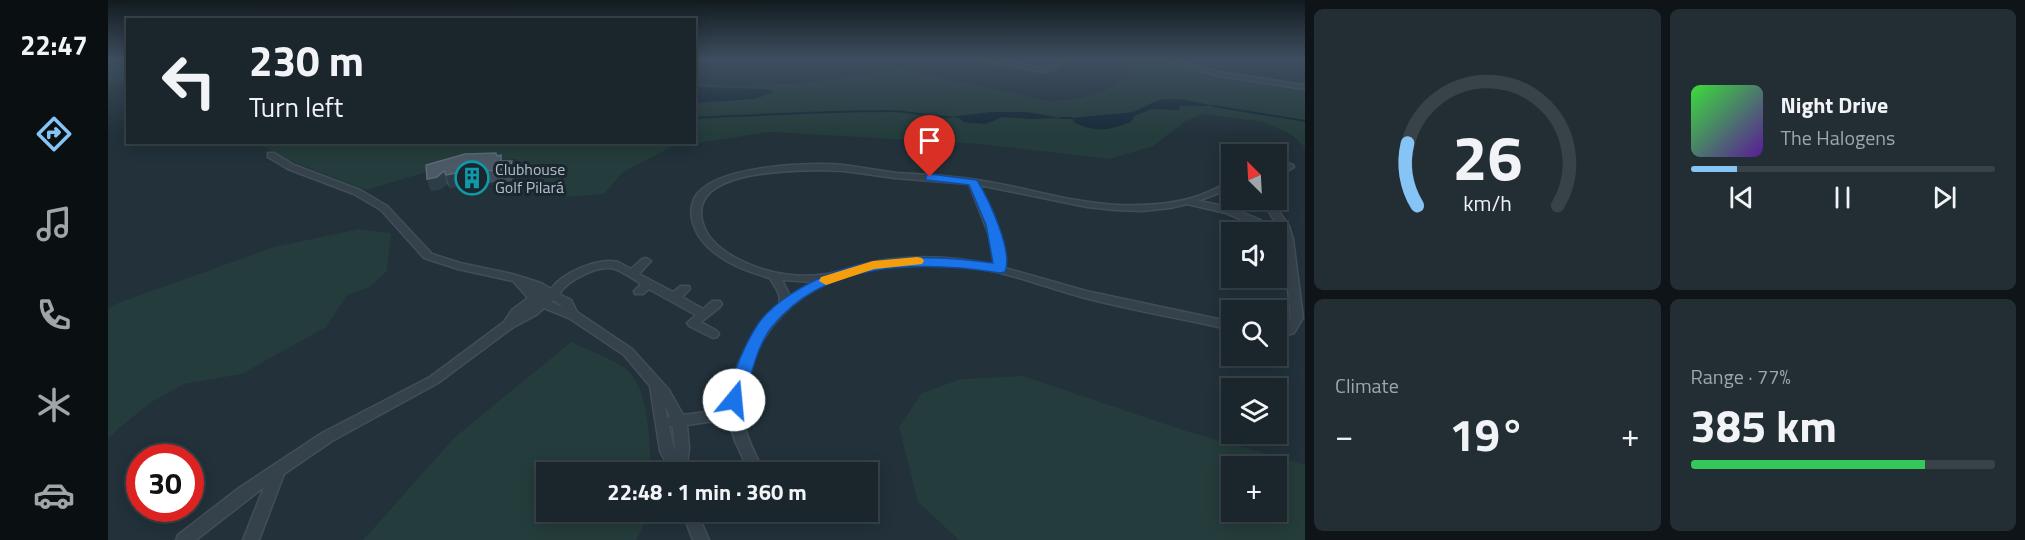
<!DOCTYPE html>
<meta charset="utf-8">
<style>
body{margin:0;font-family:"Titillium Web",sans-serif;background:#232d34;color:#f1f3f6;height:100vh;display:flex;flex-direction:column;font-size:22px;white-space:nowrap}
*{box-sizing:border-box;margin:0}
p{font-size:20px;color:#9fa5a9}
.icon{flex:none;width:33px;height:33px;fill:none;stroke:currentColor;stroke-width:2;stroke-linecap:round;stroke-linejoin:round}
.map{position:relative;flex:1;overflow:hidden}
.details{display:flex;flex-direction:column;gap:9px;padding:9px;background:#0e1418;width:720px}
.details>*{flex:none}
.guide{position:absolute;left:18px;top:18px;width:570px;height:126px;border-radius:0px;box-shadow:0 3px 15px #0003,0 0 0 2px #384248;background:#1a252c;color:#f1f3f6;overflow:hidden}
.needle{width:39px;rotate:336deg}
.tools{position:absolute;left:1113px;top:144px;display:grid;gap:12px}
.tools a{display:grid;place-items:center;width:66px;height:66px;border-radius:0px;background:#1a252c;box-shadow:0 3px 15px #0003,0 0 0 2px #384248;font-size:30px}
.speed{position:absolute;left:18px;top:444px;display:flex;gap:12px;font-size:30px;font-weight:700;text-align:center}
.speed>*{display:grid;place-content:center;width:78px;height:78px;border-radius:50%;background:#1a252c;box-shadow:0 3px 15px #0003,0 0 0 2px #384248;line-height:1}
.speed .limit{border:9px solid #d22;background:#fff;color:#111}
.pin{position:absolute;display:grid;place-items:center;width:51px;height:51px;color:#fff;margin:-62px -26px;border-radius:50% 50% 50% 0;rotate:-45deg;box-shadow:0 0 6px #0007}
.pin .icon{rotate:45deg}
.me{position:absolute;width:66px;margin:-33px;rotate:17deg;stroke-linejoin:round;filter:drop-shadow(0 0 4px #0008)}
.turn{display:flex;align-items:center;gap:21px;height:126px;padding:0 24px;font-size:27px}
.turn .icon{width:78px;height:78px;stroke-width:2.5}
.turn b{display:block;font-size:42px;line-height:51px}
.big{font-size:45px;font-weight:700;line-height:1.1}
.details .widget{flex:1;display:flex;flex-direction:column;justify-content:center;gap:9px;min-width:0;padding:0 21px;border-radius:9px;background:#232d34}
.details .dial{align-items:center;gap:0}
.dial svg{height:156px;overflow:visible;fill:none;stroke:#384248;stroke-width:7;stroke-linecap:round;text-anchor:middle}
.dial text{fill:#f1f3f6;stroke:none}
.song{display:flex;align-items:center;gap:18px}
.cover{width:72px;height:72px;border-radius:9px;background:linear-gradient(135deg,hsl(120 70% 55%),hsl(270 70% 35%))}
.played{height:6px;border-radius:3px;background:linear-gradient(90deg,#87c4f6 15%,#384248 15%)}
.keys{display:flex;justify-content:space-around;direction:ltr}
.heat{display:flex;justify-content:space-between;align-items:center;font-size:33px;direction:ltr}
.charge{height:9px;border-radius:4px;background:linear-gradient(90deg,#34c759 77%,#384248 0)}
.details .tiles{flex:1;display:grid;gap:9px;grid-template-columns:repeat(2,1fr)}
.trip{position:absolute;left:428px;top:462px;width:342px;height:60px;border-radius:0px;background:#1a252c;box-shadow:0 3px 15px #0003,0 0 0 2px #384248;font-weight:700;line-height:60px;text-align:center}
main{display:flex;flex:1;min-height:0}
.tab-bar{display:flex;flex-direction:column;width:108px;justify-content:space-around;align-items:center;background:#0a0f12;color:#9fa5a9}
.tab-bar .icon{width:42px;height:42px}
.tab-bar .selected{color:#87c4f6}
.tab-bar b{font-size:27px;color:#f1f3f6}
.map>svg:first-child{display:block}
</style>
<main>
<nav class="tab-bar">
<b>22:47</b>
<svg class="icon selected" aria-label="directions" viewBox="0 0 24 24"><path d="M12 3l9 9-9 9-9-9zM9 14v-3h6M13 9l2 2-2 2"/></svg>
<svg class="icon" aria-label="music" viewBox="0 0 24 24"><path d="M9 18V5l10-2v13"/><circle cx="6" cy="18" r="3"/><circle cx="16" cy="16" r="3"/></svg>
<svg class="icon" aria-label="phone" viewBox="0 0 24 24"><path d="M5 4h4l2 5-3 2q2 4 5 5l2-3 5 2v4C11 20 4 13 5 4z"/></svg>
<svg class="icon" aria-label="climate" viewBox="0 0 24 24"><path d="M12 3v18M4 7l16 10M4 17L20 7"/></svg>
<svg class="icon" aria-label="car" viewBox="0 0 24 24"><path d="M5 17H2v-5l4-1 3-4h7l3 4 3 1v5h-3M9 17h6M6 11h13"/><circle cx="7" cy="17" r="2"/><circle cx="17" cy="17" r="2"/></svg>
</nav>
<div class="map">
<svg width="1197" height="540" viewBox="0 0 1197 540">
<rect width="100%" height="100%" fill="#22313a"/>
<!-- green -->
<g fill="#243c3b" fill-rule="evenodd">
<path d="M0,59H19V80L0,87Z"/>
<path d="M1042,60L1158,85L1197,89V147L1184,135L1156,122L1095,114L1078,121L1045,146L1002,159L872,144L663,132L563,147L514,173L496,194L458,197L407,159L343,165L258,190L175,158L150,143L586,142L587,83L623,86L697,83L793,69L941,101L974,98L1009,85L1022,75L1020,62Z"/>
<path d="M251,229L283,233L279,271L262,287L239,295L218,327L134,374L76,384L42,403L10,429L0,440V309L10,303L166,247Z"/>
<path d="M463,342C479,350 504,358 518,369C541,387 543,446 542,472H438V512H541L540,516L528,540H255L347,437Z"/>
<path d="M915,376L1078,431L1197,465V540H851L810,502L791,427L814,393L853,379ZM1124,466H1168V512H1124Z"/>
</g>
<!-- water -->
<g fill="#162938">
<path d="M587,87L658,89L666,92L647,99L587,103Z"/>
<path d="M1056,99H1074L1105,106H1072L1071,110L1044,109L1026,116L1023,122C1000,130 990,133 967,123L964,118L1025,112L1048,101Z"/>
<path d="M883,112H919L952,118L921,119L895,117L877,124L855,122L851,118L842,117Z"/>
</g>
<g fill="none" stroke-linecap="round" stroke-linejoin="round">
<!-- stream -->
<g stroke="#162938" stroke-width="2">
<path d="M1105,106L1197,121"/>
<path d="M586,118C652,115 717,111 783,111C803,111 822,118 842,117"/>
<path d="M952,118H964"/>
</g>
<!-- minor casing -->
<g stroke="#424e57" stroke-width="3">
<g id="minor">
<path d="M867,59H884L935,68C945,67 947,59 958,59L945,70L935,72Z"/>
<path d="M1052,59H1064L1111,72L1197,85V89L1111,76Z"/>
<path d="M160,153H166L186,165L252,190L279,206L324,254L352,263L404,274L433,283L443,289C454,273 490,257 510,262C514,264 519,267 523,269L534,259L538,258L543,261L531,274L565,292L573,286H581L582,289L574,297L595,309L604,301H612L614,304L612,307L593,322L609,331L611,334L609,337L605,338L581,326L579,323L588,315L541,289L535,294H527L526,291L533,284C525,279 516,272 507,269C491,264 460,280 451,294L463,300L469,312L524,349L561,390L575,415L619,409C620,380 636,348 652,325C657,319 668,311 671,304C674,294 666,286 662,278C638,271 615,263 598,245C587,234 579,215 586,199C602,165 702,162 735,165C753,167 771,171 789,173C818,175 847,176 875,181C920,188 964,203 1009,205C1036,206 1064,205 1090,196C1101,192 1112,186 1124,182V188L1090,201C1120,205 1146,216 1172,230L1154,200H1163L1181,226L1185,239L1195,318L1186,333L1168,338V330L1178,327L1183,318L1175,240L1168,236V232H1162L1118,213L1079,204L1062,208L1034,211L1007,210L979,207L871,185L891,235L897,268L978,291L1124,322V330C1076,319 1028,311 981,299C948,291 917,278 884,271C804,254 701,264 655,340C625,389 627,414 652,464L663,468L665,472H627L629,468L638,465L627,441L620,419L579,425L581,448L578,472H563L552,451L542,386L516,355L461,318L436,308L428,315L404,328L330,383L224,441L176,474L151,540H135L156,487L88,540H68L70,535L131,488L214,433L322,377L396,322L404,310L420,298L405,281L350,269L316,258L273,210L246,194L180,169L160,157ZM709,170L736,171L787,178L861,184L881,235L886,265C851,257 813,255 777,260C760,262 745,268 728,272C698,280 662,275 634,261C617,253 598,240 594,220C583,171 678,171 709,170ZM674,280L705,282L682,296ZM446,300L456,308L443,302ZM557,405L562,417L559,418ZM561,426L565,427L567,453Z"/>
<path d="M1168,157L1185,165L1186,167L1178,172L1168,171V165L1174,166L1168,163Z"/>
<path d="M574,512H589L601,540H585Z"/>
</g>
</g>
<!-- minor -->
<use href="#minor" fill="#36424b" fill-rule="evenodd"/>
</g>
<!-- wall -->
<path fill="#3e4d59" d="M393,155L394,161L407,173L405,181L368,184L367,182L342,188L339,184L333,189L323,191L319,179L389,156Z"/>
<!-- shaded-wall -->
<g fill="#2d3d48">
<path d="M404,161L407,173L405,181L402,169Z"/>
<path d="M365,170L367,182L342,188L338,175Z"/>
<path d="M336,171L339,184L333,189L323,191L319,179Z"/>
</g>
<!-- building -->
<path fill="#4a5965" stroke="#5a6974" stroke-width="1.5" d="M388,153L389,156L393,155V161H404L402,169L365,172V170L338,175L336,171L329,177L319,179L318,165L357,154Z"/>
<!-- sky -->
<linearGradient id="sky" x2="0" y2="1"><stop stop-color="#131b20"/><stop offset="0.44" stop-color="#3e4e60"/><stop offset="1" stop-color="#3e4e60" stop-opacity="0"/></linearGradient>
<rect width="1197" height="135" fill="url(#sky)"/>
<!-- route -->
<path fill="#1a73e8" stroke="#114b97" stroke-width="1.5" d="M822,174L869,180C880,198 906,252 897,272L892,273C815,261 717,259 663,328C646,351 644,380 632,404L626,406L620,404L617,400C626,374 634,348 650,324C658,312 671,302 683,294C743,254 816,253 885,263L878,225L861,185L818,180V175Z"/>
<!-- slow -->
<path fill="#f59e0b" d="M809,257L814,258L816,261L814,264L766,269L718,285L711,281L713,277L765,261Z"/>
<!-- icons -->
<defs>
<g id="building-ring" transform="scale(1.725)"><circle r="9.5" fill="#1b2730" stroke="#0f9aa8" stroke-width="1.5"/><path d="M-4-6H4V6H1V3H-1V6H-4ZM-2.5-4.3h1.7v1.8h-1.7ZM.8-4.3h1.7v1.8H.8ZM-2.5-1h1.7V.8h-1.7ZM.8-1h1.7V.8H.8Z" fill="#0f9aa8"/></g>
</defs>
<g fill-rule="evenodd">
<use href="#building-ring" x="364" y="178"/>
</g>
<g text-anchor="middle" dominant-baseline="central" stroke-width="6" stroke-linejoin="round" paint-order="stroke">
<!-- poi labels -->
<g font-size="16" fill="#b1bdc7" stroke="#1b2730" text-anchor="start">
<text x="387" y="169">Clubhouse<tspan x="387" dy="18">Golf Pilará</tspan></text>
</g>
</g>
</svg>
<div class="tools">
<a><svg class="needle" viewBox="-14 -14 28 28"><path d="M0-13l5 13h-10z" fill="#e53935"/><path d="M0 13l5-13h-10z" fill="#9fa5a9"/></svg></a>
<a><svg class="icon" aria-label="sound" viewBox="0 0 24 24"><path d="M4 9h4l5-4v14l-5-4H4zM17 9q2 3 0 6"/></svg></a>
<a><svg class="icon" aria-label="search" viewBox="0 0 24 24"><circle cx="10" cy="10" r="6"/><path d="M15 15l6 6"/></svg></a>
<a><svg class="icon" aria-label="layers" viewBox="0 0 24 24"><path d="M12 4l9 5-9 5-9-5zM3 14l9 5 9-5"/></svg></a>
<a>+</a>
</div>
<div class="speed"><div class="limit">30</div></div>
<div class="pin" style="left:822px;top:177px;background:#d93025"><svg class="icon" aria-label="arrive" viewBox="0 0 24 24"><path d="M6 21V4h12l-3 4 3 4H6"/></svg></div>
<svg class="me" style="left:626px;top:400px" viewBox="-20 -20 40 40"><circle r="19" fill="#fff"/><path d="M0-13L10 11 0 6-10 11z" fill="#1a73e8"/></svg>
<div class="trip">22:48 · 1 min · 360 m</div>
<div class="guide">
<div class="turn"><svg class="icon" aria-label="left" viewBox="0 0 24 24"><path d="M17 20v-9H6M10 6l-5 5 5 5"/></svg><div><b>230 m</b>Turn left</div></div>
</div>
</div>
<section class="details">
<div class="tiles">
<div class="widget dial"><svg viewBox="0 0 100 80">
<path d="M14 69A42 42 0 1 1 86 69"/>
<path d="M14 69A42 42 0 0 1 9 37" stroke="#87c4f6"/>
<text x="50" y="56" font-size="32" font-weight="700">26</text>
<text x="50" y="72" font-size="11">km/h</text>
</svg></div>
<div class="widget">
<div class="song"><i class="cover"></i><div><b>Night Drive</b><p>The Halogens</p></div></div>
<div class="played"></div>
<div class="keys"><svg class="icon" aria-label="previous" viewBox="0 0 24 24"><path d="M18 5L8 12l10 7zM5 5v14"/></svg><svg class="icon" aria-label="pause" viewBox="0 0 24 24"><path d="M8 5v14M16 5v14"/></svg><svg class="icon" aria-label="next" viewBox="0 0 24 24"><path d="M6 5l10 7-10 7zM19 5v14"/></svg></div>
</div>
<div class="widget"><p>Climate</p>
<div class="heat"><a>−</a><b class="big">19°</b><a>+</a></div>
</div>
<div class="widget"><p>Range · 77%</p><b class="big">385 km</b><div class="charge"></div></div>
</div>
</section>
</main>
